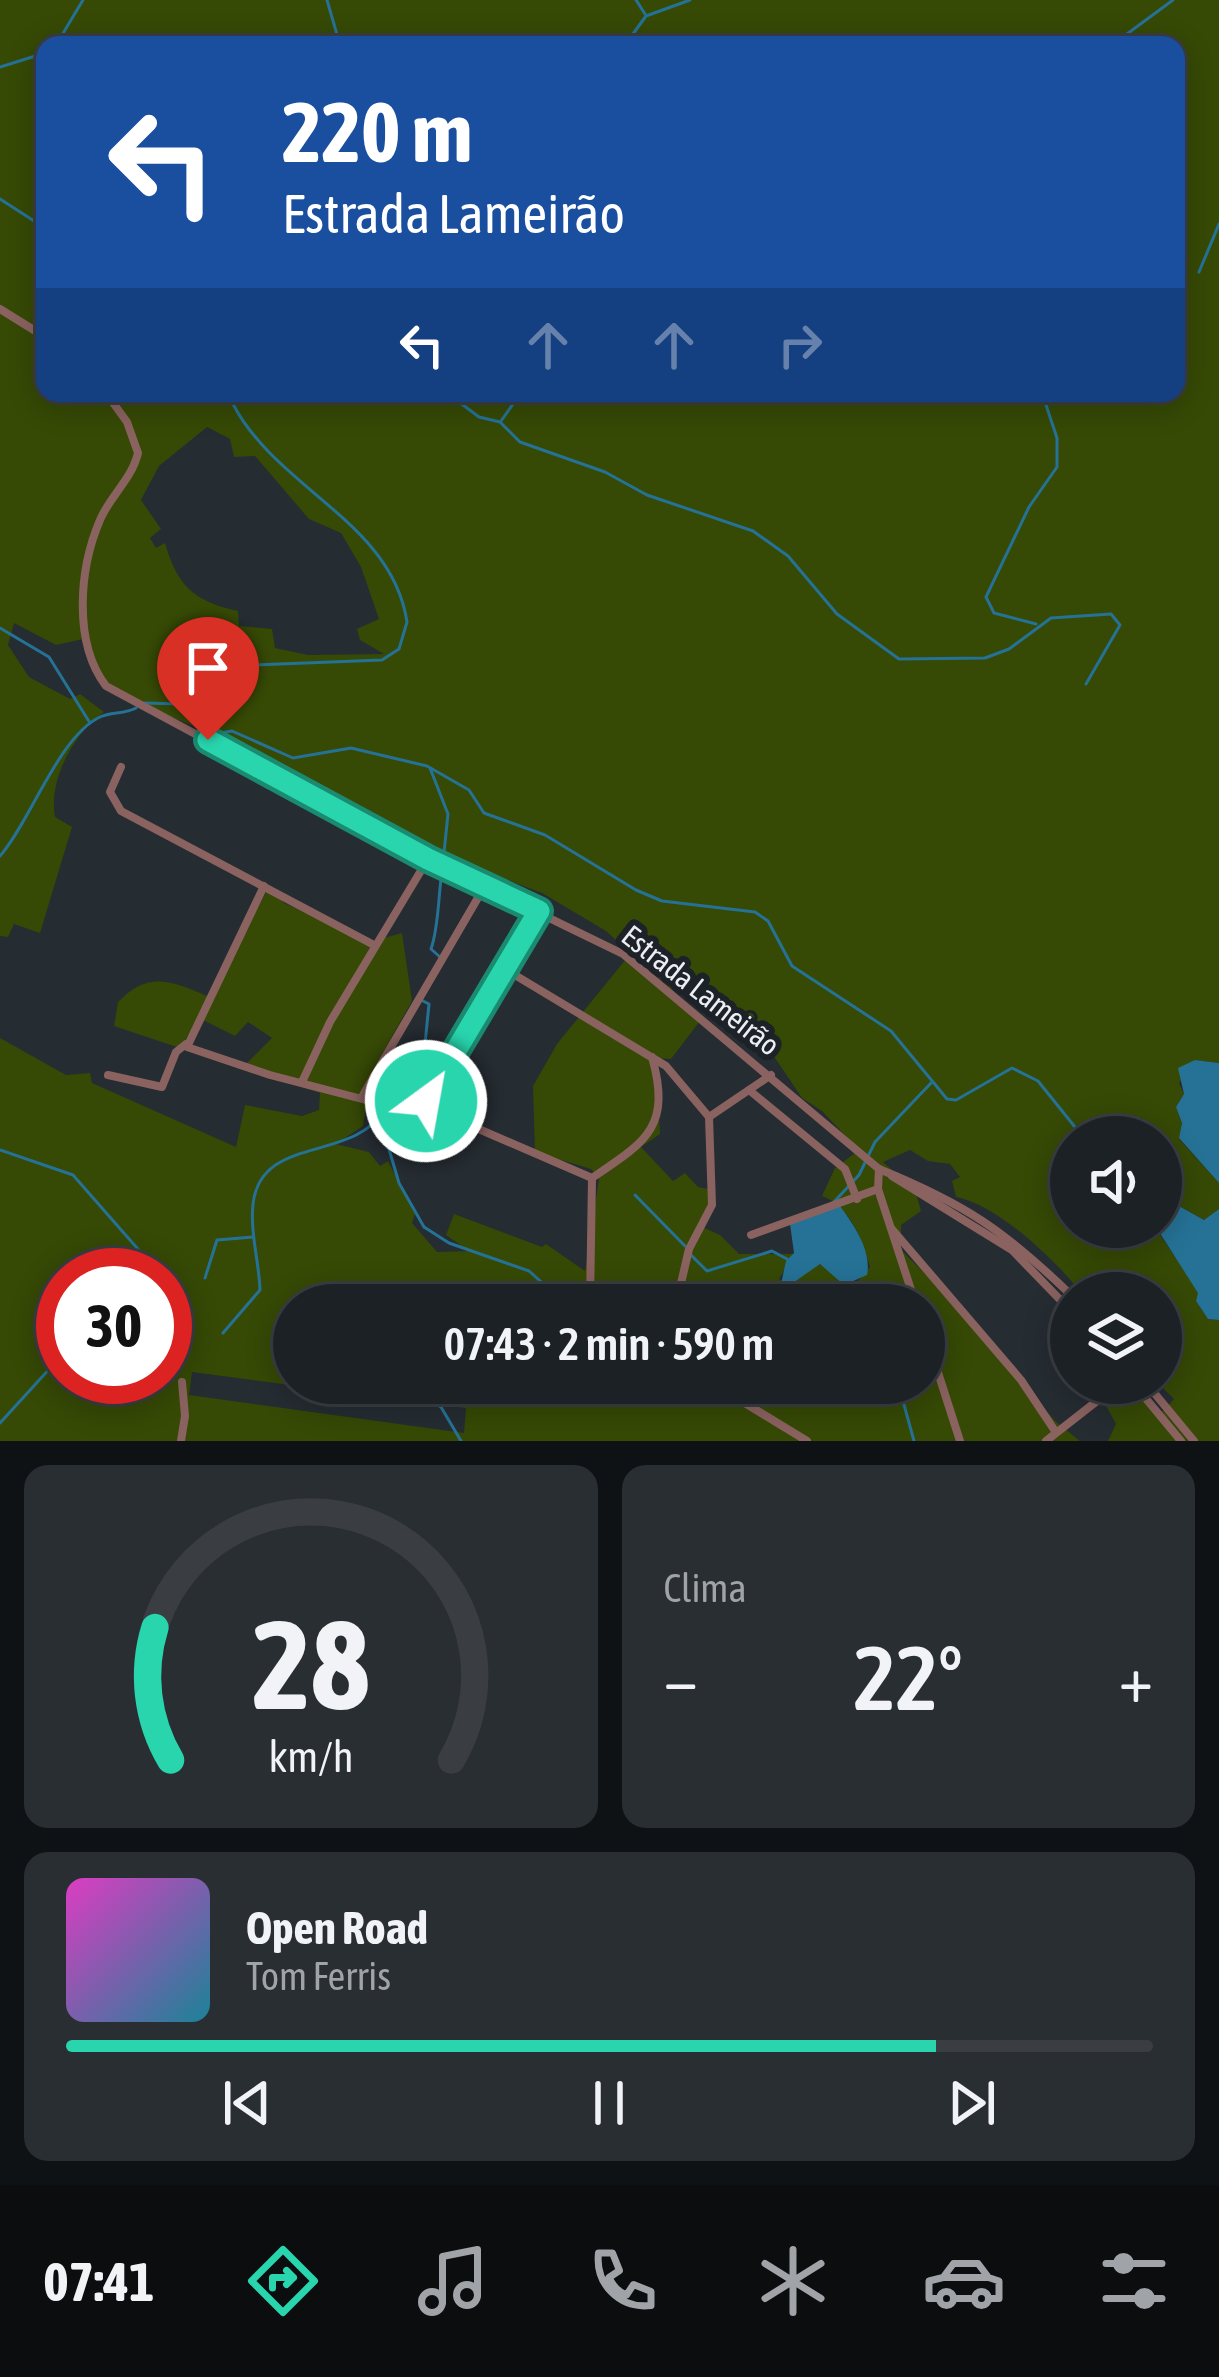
<!DOCTYPE html>
<html lang="pt">
<meta charset="utf-8">
<style>
body{margin:0;font-family:"Asap Condensed",sans-serif;background:#292e32;color:#f1f3f6;height:100vh;display:flex;flex-direction:column;font-size:45px;white-space:nowrap}
*{box-sizing:border-box;margin:0}
p{font-size:39px;color:#a0a3a7}
.icon{flex:none;width:66px;height:66px;fill:none;stroke:currentColor;stroke-width:2;stroke-linecap:round;stroke-linejoin:round}
.map{position:relative;height:1441px;overflow:hidden}
.sheet{display:flex;flex-direction:column;gap:24px;padding:24px;background:#0f1215;flex:1}
.sheet>*{flex:none}
.hud{position:absolute;left:36px;top:36px;width:1149px;height:366px;border-radius:24px;box-shadow:0 6px 30px #0003,0 0 0 3px #3a3e43;background:#1a4fa0;color:#fff;overflow:hidden}
.tools{position:absolute;left:1050px;top:1116px;display:grid;gap:24px}
.tools a{display:grid;place-items:center;width:132px;height:132px;border-radius:50%;background:#1c2126;box-shadow:0 6px 30px #0003,0 0 0 3px #3a3e43;font-size:60px}
.speed{position:absolute;left:36px;top:1248px;display:flex;gap:24px;font-size:60px;font-weight:700;text-align:center}
.speed>*{display:grid;place-content:center;width:156px;height:156px;border-radius:50%;background:#1c2126;box-shadow:0 6px 30px #0003,0 0 0 3px #3a3e43;line-height:1}
.speed .limit{border:18px solid #d22;background:#fff;color:#111}
.pin{position:absolute;display:grid;place-items:center;width:102px;height:102px;color:#fff;margin:-123px -51px;border-radius:50% 50% 50% 0;rotate:-45deg;box-shadow:0 0 12px #0007}
.pin .icon{rotate:45deg}
.me{position:absolute;width:132px;margin:-66px;rotate:32deg;stroke-linejoin:round;filter:drop-shadow(0 0 9px #0008)}
.turn{display:flex;align-items:center;gap:42px;height:252px;padding:0 48px;font-size:54px}
.turn .icon{width:156px;height:156px;stroke-width:2.5}
.turn b{display:block;font-size:84px;line-height:102px}
.lanes{display:flex;align-items:center;height:114px;padding:0 48px;background:#0003;justify-content:center;gap:60px;direction:ltr}
.lanes .off{opacity:.35}
.big{font-size:90px;font-weight:600;line-height:1.1}
.sheet .card{flex:1;display:flex;flex-direction:column;justify-content:center;gap:18px;min-width:0;padding:0 42px;border-radius:24px;background:#292e32}
.sheet .dial{align-items:center;gap:0}
.dial svg{height:312px;overflow:visible;fill:none;stroke:#3a3e43;stroke-width:7;stroke-linecap:round;text-anchor:middle}
.dial text{fill:#f1f3f6;stroke:none}
.song{display:flex;align-items:center;gap:36px}
.cover{width:144px;height:144px;border-radius:18px;background:linear-gradient(135deg,hsl(310 70% 55%),hsl(190 70% 35%))}
.played{height:12px;border-radius:6px;background:linear-gradient(90deg,#28d5ad 80%,#3a3e43 80%)}
.keys{display:flex;justify-content:space-around;direction:ltr}
.heat{display:flex;justify-content:space-between;align-items:center;font-size:66px;direction:ltr}
.sheet .tiles{flex:1;display:grid;gap:24px;grid-template-columns:1fr 1fr}
.card:last-child{grid-column:span 2}
.trip{position:absolute;left:273px;top:1284px;width:672px;height:120px;border-radius:60px;background:#1c2126;box-shadow:0 6px 30px #0003,0 0 0 3px #3a3e43;font-weight:600;line-height:120px;text-align:center}
.tab-bar{display:flex;height:192px;justify-content:space-around;align-items:center;background:#0b0d0f;color:#a0a3a7}
.tab-bar .icon{width:84px;height:84px}
.tab-bar .current{color:#28d5ad}
.tab-bar b{font-size:54px;color:#f1f3f6}
.map>svg:first-child{display:block}
</style>
<div class="map">
<svg width="1219" height="1441" viewBox="0 0 1219 1441">
<rect width="100%" height="100%" fill="#252c32"/>
<!-- green -->
<path fill="#364905" fill-rule="evenodd" d="M0,0H1219V1063L1195,1060L1179,1083L1184,1094L1176,1107L1182,1123L1179,1139L1219,1183V1209L1204,1220L1161,1196V1137H1071V1227H1155L1199,1293L1196,1301L1208,1319L1219,1320V1441H1108L1116,1424L1102,1398L1121,1384L1136,1383L1161,1413L1174,1399L1158,1383L1161,1293H1081C1056,1260 996,1204 956,1197L952,1181L960,1177L950,1164L928,1161L910,1150L883,1162L915,1190L921,1211L901,1225V1250L973,1321L1055,1421L1080,1441H0V1038L66,1075L90,1073L92,1083L236,1147L245,1105L302,1116L319,1110L320,1093L242,1068L272,1038L248,1022L235,1036L199,1018L180,1048L114,1026L118,1002C149,969 174,982 210,997L270,885L284,903L370,942L402,933L412,1001L359,1095L367,1100L363,1126L336,1144L369,1152L380,1166L388,1161L415,1214L412,1223L437,1252L469,1251L446,1235L454,1214L542,1247L546,1244L585,1271L599,1179L591,1169L535,1152L533,1086L557,1044L626,959L700,1021L671,1059L656,1058L660,1134L641,1147L673,1181L685,1173L698,1187L714,1190L712,1207L698,1225L720,1235L739,1254H794L779,1279L790,1285L816,1264L828,1266L841,1283H856L870,1267C862,1240 851,1207 822,1196L835,1168L859,1150L822,1111L802,1098L773,1055L760,1056C731,1036 707,1000 672,990L606,931L542,893L394,838L381,822L206,731L127,699L104,679L83,639L56,645L14,623L8,645L29,677L70,699L80,694L104,712C74,733 48,780 55,817L72,827L40,933L14,924L8,937L0,936ZM45,45H1176V393H45ZM207,427L230,439L234,457L255,456L309,519L341,533L361,567L379,619L357,629L360,640L384,654L308,655L275,648L272,629L239,626L238,611C192,601 177,584 165,543L156,548L150,538L161,529L141,500L159,466ZM63,1275H165V1377H63ZM294,1305H924V1383H294ZM192,1372L466,1408L464,1433L189,1395Z"/>
<!-- water -->
<g fill="#257296">
<path d="M1195,1060L1219,1063V1183L1179,1138L1182,1123L1176,1107L1184,1094L1178,1068Z"/>
<path d="M1161,1196L1204,1220L1219,1209V1320L1208,1319L1196,1301L1198,1293L1156,1227H1161Z"/>
<path d="M840,1206C854,1225 872,1251 867,1275L844,1285L820,1264L790,1285L781,1284L786,1261L794,1253L790,1224Z"/>
</g>
<g fill="none" stroke-linecap="round" stroke-linejoin="round">
<!-- stream -->
<g stroke="#257296" stroke-width="3">
<path d="M327,0L340,45"/>
<path d="M636,0L645,14"/>
<path d="M56,45L83,0"/>
<path d="M625,45L646,16L690,0"/>
<path d="M1112,45L1173,0"/>
<path d="M0,67L45,53"/>
<path d="M0,199L45,228"/>
<path d="M1199,272L1219,224"/>
<path d="M241,393L233,404C277,489 392,522 407,622L399,649L382,660L254,665L215,705L214,734L232,731L293,758L351,748L427,766L469,790L484,813L545,835L636,890L662,901L755,912L768,921L792,966L891,1031L947,1099L956,1100L1012,1068L1038,1081L1083,1137"/>
<path d="M447,393L479,417L500,422L520,442L605,472L647,495L753,531L788,556L837,614L899,659L985,658L1009,649L1051,618L1111,614L1120,625L1086,684"/>
<path d="M501,421L521,393"/>
<path d="M1036,624L994,613L986,597L1029,507L1057,467V438L1042,393"/>
<path d="M0,628L49,657L90,723"/>
<path d="M145,703L213,705"/>
<path d="M430,768L448,814L443,862"/>
<path d="M0,856C30,822 59,736 100,717C111,712 125,714 136,708"/>
<path d="M440,957L431,949C439,926 438,896 442,872"/>
<path d="M387,1101L400,1068L425,1044L429,1004L423,1001"/>
<path d="M380,1119L399,1183L424,1227L449,1243L529,1271L567,1305"/>
<path d="M0,1150L73,1175L144,1256"/>
<path d="M635,1195L685,1246"/>
<path d="M833,1203L859,1175L875,1142L931,1083"/>
<path d="M690,1254L707,1271L772,1251L787,1259"/>
<path d="M205,1278L217,1240L253,1237"/>
<path d="M854,1285L859,1305"/>
<path d="M223,1333L260,1290C259,1261 250,1233 253,1204C261,1134 353,1163 384,1110"/>
<path d="M396,1383L441,1407L461,1441"/>
<path d="M898,1383L914,1441"/>
<path d="M0,1423L63,1354"/>
</g>
<!-- minor -->
<g stroke="#8a6260" stroke-width="8">
<path d="M0,309L45,337"/>
<path d="M106,393L127,422L138,453C132,479 110,496 100,520C79,569 73,643 106,686L428,859L623,954L879,1169C965,1204 1005,1231 1071,1295"/>
<path d="M121,767L110,792L121,811L374,945"/>
<path d="M264,886L187,1047L270,1075L481,1130L592,1178L590,1305"/>
<path d="M505,969L666,1066L709,1117L771,1075"/>
<path d="M108,1075L162,1087L176,1052L186,1044"/>
<path d="M302,1082L330,1022L428,859"/>
<path d="M749,1090L845,1169L857,1199"/>
<path d="M363,1095L486,884"/>
<path d="M419,1114L539,911"/>
<path d="M879,1169L878,1189L916,1305"/>
<path d="M892,1176L1012,1250L1071,1311"/>
<path d="M592,1178C645,1142 672,1128 652,1057"/>
<path d="M891,1228L1021,1380L1055,1431"/>
<path d="M751,1235L878,1189"/>
<path d="M676,1305L689,1249L712,1205L709,1117"/>
<path d="M924,1329L960,1441"/>
<path d="M712,1383L807,1441"/>
<path d="M1133,1383L1181,1441"/>
<path d="M1146,1383L1194,1441"/>
<path d="M181,1441L185,1416L182,1382"/>
<path d="M1046,1441L1120,1383"/>
</g>
</g>
<g fill="none" stroke-linecap="round" stroke-linejoin="round">
<!-- route casing -->
<g stroke="#1a8a70" stroke-width="30">
<path id="route" d="M208,740L428,859L539,911L426,1101"/>
</g>
<!-- route -->
<use href="#route" stroke="#28d5ad" stroke-width="21"/>
</g>
<g text-anchor="middle" dominant-baseline="central" stroke-width="12" stroke-linejoin="round" paint-order="stroke">
<!-- street labels -->
<g font-size="30" fill="#ebeff4" stroke="#1c2228">
<text transform="translate(701 990) rotate(38)">Estrada Lameirão</text>
</g>
</g>
</svg>
<div class="tools">
<a><svg class="icon" aria-label="sound" viewBox="0 0 24 24"><path d="M4 9h4l5-4v14l-5-4H4zM17 9q2 3 0 6"/></svg></a>
<a><svg class="icon" aria-label="layers" viewBox="0 0 24 24"><path d="M12 4l9 5-9 5-9-5zM3 14l9 5 9-5"/></svg></a>
</div>
<div class="speed"><div class="limit">30</div></div>
<div class="pin" style="left:208px;top:740px;background:#d93025"><svg class="icon" aria-label="arrive" viewBox="0 0 24 24"><path d="M6 21V4h12l-3 4 3 4H6"/></svg></div>
<svg class="me" style="left:426px;top:1101px" viewBox="-20 -20 40 40"><circle r="17" fill="#28d5ad" stroke="#fff" stroke-width="3"/><path d="M0-11L8 9 0 5-8 9z" fill="#fff"/></svg>
<div class="trip">07:43 · 2 min · 590 m</div>
<div class="hud">
<div class="turn"><svg class="icon" aria-label="left" viewBox="0 0 24 24"><path d="M17 20v-9H6M10 6l-5 5 5 5"/></svg><div><b>220 m</b>Estrada Lameirão</div></div>
<div class="lanes"><svg class="icon" aria-label="left" viewBox="0 0 24 24"><path d="M17 20v-9H6M10 6l-5 5 5 5"/></svg><svg class="icon off" aria-label="ahead" viewBox="0 0 24 24"><path d="M12 20V5M6 11l6-6 6 6"/></svg><svg class="icon off" aria-label="ahead" viewBox="0 0 24 24"><path d="M12 20V5M6 11l6-6 6 6"/></svg><svg class="icon off" aria-label="right" viewBox="0 0 24 24"><path d="M7 20v-9h11M14 6l5 5-5 5"/></svg></div>
</div>
</div>
<section class="sheet">
<div class="tiles">
<div class="card dial"><svg viewBox="0 0 100 80">
<path d="M14 69A42 42 0 1 1 86 69"/>
<path d="M14 69A42 42 0 0 1 10 35" stroke="#28d5ad"/>
<text x="50" y="56" font-size="32" font-weight="700">28</text>
<text x="50" y="72" font-size="11">km/h</text>
</svg></div>
<div class="card"><p>Clima</p>
<div class="heat"><a>−</a><b class="big">22°</b><a>+</a></div>
</div>
<div class="card">
<div class="song"><i class="cover"></i><div><b>Open Road</b><p>Tom Ferris</p></div></div>
<div class="played"></div>
<div class="keys"><svg class="icon" aria-label="previous" viewBox="0 0 24 24"><path d="M18 5L8 12l10 7zM5 5v14"/></svg><svg class="icon" aria-label="pause" viewBox="0 0 24 24"><path d="M8 5v14M16 5v14"/></svg><svg class="icon" aria-label="next" viewBox="0 0 24 24"><path d="M6 5l10 7-10 7zM19 5v14"/></svg></div>
</div>
</div>
</section>
<nav class="tab-bar">
<b>07:41</b>
<svg class="icon current" aria-label="directions" viewBox="0 0 24 24"><path d="M12 3l9 9-9 9-9-9zM9 14v-3h6M13 9l2 2-2 2"/></svg>
<svg class="icon" aria-label="music" viewBox="0 0 24 24"><path d="M9 18V5l10-2v13"/><circle cx="6" cy="18" r="3"/><circle cx="16" cy="16" r="3"/></svg>
<svg class="icon" aria-label="phone" viewBox="0 0 24 24"><path d="M5 4h4l2 5-3 2q2 4 5 5l2-3 5 2v4C11 20 4 13 5 4z"/></svg>
<svg class="icon" aria-label="climate" viewBox="0 0 24 24"><path d="M12 3v18M4 7l16 10M4 17L20 7"/></svg>
<svg class="icon" aria-label="car" viewBox="0 0 24 24"><path d="M5 17H2v-5l4-1 3-4h7l3 4 3 1v5h-3M9 17h6M6 11h13"/><circle cx="7" cy="17" r="2"/><circle cx="17" cy="17" r="2"/></svg>
<svg class="icon" aria-label="filters" viewBox="0 0 24 24"><path d="M4 7h16M4 17h16"/><circle cx="9" cy="7" r="2"/><circle cx="15" cy="17" r="2"/></svg>
</nav>
